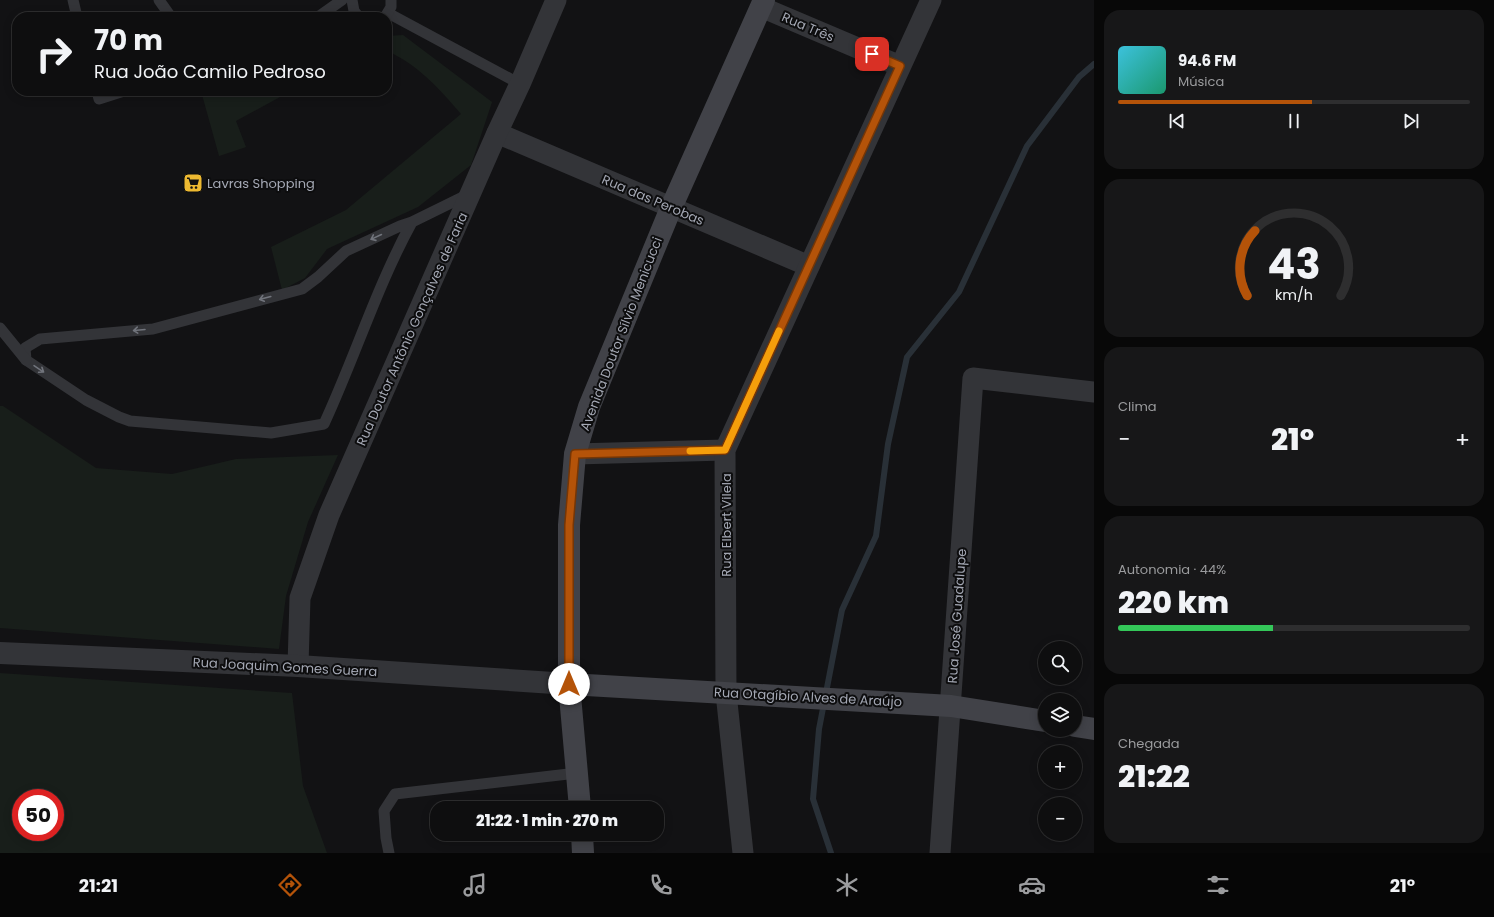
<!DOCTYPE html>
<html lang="pt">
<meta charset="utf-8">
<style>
body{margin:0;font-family:Poppins,sans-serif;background:#171718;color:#f1f3f6;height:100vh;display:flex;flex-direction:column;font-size:15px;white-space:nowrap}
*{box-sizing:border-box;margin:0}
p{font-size:13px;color:#9b9c9e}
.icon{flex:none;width:22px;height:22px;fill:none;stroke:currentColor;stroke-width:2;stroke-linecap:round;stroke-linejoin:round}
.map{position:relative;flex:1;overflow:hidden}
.drawer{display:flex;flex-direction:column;gap:10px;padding:10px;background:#080808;width:400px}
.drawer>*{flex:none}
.banner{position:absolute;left:12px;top:12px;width:380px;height:84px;border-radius:16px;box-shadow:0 2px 10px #0003,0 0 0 1px #2e2e2f;background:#0e0e0f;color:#f1f3f6;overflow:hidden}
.tools{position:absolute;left:1038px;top:641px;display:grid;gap:8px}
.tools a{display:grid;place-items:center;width:44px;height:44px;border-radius:50%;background:#0e0e0f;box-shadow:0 2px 10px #0003,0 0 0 1px #2e2e2f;font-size:20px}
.speed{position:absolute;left:12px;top:789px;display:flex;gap:8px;font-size:20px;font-weight:700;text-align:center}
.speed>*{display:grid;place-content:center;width:52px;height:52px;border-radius:50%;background:#0e0e0f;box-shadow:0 2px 10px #0003,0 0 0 1px #2e2e2f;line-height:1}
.speed .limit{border:6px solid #d22;background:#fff;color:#111}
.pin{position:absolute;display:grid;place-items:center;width:34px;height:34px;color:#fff;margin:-17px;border-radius:8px;box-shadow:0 2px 6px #0006}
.me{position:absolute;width:44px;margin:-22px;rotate:0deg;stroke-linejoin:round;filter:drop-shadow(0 0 3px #0008)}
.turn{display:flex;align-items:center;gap:14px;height:84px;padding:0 16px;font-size:18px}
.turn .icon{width:52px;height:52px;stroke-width:2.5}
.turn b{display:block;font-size:28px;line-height:34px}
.big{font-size:30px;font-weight:800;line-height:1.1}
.drawer .tile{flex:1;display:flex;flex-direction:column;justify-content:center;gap:6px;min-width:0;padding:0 14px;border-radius:16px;background:#171718}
.drawer .dial{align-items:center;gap:0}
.dial svg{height:104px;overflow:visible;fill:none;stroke:#2e2e2f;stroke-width:7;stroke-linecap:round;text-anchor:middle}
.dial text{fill:#f1f3f6;stroke:none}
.song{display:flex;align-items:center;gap:12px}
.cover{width:48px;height:48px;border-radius:6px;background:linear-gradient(135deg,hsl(190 70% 55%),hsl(160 70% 35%))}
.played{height:4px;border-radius:2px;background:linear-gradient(90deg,#b45309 55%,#2e2e2f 55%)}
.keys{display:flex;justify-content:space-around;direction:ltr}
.heat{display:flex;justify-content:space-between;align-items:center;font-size:22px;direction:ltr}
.charge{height:6px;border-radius:3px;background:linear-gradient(90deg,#34c759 44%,#2e2e2f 0)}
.trip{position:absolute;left:430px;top:801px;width:234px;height:40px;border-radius:16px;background:#0e0e0f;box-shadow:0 2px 10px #0003,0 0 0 1px #2e2e2f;font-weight:800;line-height:40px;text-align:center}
.dock{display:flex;height:64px;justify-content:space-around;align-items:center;background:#060606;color:#9b9c9e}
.dock .icon{width:28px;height:28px}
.dock .on{color:#b45309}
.dock b{font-size:18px;color:#f1f3f6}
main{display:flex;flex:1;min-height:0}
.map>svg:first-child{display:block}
</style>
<main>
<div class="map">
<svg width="1094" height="853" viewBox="0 0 1094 853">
<rect width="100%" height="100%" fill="#121214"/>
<!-- green -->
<g fill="#181e1a" fill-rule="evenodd">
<path d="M403,35L492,102L471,165L418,207L327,249L305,278L282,290L271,247L346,210L461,114C440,89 417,64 387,51V36Z"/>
<path d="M201,91H291L236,121L246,147L219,156Z"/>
<path d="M0,406H3L96,468L172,474L236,459L338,455L308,522L286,596L279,649L0,628Z"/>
<path d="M0,673L292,693L303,786L327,853H0ZM21,798H55V832H21Z"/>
</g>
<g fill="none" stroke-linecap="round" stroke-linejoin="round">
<!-- stream -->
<path stroke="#293037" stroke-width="6" d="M831,853L813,799L819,729L842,610L876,536L888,444L907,357L959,292L1027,146L1079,77L1094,64"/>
<!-- service -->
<g stroke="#333438" stroke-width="11">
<path d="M73,0L77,17"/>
<path d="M159,0L171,17"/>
<path d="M352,0L354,11L359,17"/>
<path d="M388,13L520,84"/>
<path d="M318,17L342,0"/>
<path d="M385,17L391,7V0"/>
<path d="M97,91L99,99L124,91"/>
<path d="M412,222C377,286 355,357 324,424L271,433L130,421L119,417L86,400L26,360L25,348L40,339L153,329L302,289L318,277L346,251L400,226L412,222L469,194"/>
<path d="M0,328L26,360"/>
<path d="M389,853L386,838L384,811L395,794L577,773"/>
</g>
<!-- minor -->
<g stroke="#333438" stroke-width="21">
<path d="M761,7L900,66"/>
<path d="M497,133L809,266"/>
<path d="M575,454L725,450"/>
<path d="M298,666L300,598L329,515L497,133L520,84L556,0"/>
<path d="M743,853L726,693L725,450L931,0"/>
<path d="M940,853L973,378L1094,392"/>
</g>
<!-- tertiary -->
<path stroke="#333438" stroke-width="22" d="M0,653L298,666L569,684"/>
<!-- secondary -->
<g stroke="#414248" stroke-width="22">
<path d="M569,684L951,706L1045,721"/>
<path d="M1075,726L1094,729"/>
<path d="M580,808L569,684V525L575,454L589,407L671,208L764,0"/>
<path d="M582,834L583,853"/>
</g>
</g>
<!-- one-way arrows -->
<defs><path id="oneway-shaft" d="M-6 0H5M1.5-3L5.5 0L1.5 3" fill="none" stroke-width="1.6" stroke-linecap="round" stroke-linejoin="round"/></defs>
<g stroke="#71747c">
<use href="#oneway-shaft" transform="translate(376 237) rotate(155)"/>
<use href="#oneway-shaft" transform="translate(265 298) rotate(165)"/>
<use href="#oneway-shaft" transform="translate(139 330) rotate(175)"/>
<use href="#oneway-shaft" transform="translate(39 369) rotate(34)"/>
</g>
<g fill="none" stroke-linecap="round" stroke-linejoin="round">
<!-- route casing -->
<g stroke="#753606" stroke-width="10">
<path id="route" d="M569,684V525L575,454L725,450L900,66L872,54"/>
</g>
<!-- route -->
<use href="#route" stroke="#b45309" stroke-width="7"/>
<!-- slow -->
<path stroke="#f59e0b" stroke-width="7" d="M690,451L725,450L779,331"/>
</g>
<!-- icons -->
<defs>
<g id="supermarket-square" transform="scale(1)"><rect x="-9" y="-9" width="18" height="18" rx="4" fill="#edb931" stroke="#0d0d0e"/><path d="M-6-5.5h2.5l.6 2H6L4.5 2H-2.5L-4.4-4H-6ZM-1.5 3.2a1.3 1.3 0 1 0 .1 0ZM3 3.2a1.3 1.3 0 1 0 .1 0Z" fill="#111"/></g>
</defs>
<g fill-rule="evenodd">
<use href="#supermarket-square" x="193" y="183"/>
</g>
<g text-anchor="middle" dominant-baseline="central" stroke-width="4" stroke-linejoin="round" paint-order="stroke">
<!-- street labels -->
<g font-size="13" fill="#a4a8b4" stroke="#0d0d0e">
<text transform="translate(808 27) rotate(23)">Rua Três</text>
<text transform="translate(653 200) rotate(23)">Rua das Perobas</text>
<text transform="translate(412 329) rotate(-66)">Rua Doutor Antônio Gonçalves de Faria</text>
<text transform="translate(621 334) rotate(-69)">Avenida Doutor Sílvio Menicucci</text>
<text transform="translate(726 525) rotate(-90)">Rua Elbert Vilela</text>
<text transform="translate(957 616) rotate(-86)">Rua José Guadalupe</text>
<text transform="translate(285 667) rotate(3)">Rua Joaquim Gomes Guerra</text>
<text transform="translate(808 697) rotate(3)">Rua Otagíbio Alves de Araújo</text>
</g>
<!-- poi labels -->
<g font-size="13" fill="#a4a8b4" stroke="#0d0d0e" text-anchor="start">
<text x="207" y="183">Lavras Shopping</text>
</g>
</g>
</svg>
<div class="tools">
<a><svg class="icon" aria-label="search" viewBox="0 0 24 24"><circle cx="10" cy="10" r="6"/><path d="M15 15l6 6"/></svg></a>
<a><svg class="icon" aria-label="layers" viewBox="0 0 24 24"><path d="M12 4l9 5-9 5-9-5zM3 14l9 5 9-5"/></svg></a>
<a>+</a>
<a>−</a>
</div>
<div class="speed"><div class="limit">50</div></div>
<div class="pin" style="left:872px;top:54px;background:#d93025"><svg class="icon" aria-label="arrive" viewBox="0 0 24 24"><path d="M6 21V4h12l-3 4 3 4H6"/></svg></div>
<svg class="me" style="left:569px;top:684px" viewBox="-20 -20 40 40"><circle r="19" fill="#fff"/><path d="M0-13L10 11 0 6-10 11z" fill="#b45309"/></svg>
<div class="trip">21:22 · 1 min · 270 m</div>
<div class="banner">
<div class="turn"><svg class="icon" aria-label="right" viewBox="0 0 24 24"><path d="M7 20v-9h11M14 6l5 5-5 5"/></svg><div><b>70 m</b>Rua João Camilo Pedroso</div></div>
</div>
</div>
<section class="drawer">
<div class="tile">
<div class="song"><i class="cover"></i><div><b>94.6 FM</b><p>Música</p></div></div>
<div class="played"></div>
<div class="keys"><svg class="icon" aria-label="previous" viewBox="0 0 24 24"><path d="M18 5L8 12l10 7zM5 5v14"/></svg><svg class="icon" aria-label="pause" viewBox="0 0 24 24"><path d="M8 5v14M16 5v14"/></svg><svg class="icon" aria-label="next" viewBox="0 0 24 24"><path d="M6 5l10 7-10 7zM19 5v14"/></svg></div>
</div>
<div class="tile dial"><svg viewBox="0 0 100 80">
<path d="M14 69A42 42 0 1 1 86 69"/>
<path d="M14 69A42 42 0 0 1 20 19" stroke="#b45309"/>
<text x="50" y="56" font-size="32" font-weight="700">43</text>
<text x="50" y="72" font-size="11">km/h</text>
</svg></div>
<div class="tile"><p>Clima</p>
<div class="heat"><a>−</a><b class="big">21°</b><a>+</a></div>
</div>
<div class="tile"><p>Autonomia · 44%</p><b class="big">220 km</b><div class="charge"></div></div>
<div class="tile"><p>Chegada</p><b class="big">21:22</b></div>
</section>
</main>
<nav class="dock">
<b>21:21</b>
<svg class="icon on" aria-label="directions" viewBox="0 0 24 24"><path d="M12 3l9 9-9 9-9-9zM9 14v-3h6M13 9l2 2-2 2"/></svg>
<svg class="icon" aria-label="music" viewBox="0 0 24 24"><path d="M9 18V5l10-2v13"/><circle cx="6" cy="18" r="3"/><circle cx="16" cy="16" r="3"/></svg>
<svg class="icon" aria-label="phone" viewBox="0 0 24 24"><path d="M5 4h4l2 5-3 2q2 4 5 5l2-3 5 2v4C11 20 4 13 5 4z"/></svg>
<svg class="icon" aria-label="climate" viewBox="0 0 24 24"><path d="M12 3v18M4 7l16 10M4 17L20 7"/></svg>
<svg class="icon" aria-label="car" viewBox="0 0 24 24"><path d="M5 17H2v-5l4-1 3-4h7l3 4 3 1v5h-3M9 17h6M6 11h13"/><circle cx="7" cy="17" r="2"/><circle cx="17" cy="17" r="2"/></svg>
<svg class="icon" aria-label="filters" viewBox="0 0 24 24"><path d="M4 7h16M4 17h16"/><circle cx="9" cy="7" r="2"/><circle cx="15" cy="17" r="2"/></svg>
<b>21°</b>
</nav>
